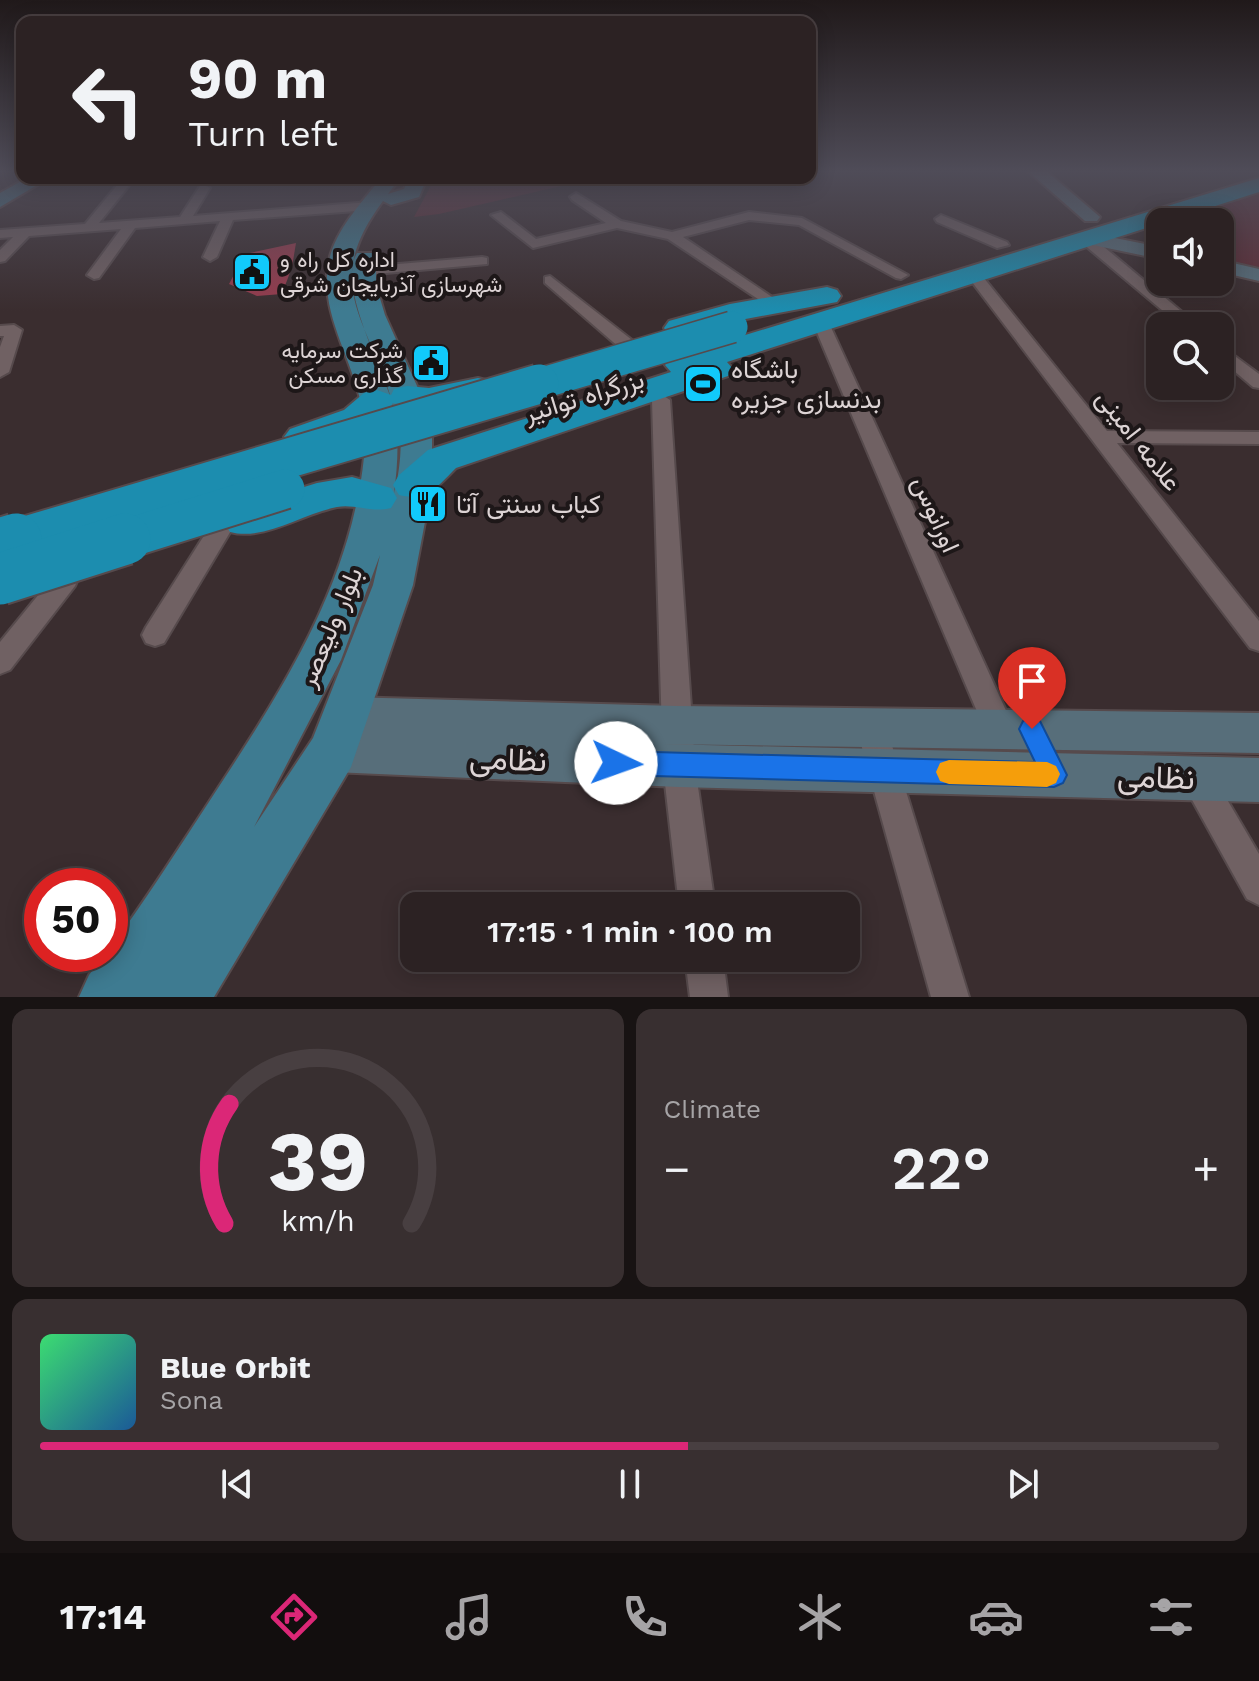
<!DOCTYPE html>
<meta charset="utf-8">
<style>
body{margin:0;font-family:"Work Sans",Vazirmatn,sans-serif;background:#382f30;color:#f1f3f6;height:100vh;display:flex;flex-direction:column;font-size:30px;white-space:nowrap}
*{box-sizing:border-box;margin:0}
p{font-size:26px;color:#a6a4a6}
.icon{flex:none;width:44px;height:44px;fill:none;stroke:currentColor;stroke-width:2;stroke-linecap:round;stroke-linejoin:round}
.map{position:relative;height:997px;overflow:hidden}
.panel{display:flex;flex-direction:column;gap:12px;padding:12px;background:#181313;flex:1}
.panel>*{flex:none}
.hud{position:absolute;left:16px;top:16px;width:800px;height:168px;border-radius:16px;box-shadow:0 4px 20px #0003,0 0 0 2px #483f41;background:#2c2223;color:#f1f3f6;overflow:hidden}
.buttons{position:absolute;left:1146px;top:208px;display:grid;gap:16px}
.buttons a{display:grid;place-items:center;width:88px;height:88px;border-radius:16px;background:#2c2223;box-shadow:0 4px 20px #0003,0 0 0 2px #483f41;font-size:40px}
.speed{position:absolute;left:24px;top:868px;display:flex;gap:16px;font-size:40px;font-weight:700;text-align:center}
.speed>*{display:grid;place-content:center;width:104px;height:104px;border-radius:50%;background:#2c2223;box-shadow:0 4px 20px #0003,0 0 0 2px #483f41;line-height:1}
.speed .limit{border:12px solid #d22;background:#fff;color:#111}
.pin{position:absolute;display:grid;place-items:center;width:68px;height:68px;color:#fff;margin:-82px -34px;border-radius:50% 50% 50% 0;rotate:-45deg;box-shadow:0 0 8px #0007}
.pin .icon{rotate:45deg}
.me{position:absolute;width:88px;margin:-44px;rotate:93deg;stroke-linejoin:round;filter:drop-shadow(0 0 6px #0008)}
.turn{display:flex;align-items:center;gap:28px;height:168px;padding:0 40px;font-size:36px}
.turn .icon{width:104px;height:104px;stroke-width:2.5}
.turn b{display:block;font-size:56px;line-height:68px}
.big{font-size:60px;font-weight:600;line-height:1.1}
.panel .tile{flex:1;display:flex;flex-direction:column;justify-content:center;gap:12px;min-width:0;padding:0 28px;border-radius:16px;background:#382f30}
.panel .dial{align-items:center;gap:0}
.dial svg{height:208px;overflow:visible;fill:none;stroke:#483f41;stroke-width:7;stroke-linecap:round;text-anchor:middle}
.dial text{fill:#f1f3f6;stroke:none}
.song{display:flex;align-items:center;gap:24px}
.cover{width:96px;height:96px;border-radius:12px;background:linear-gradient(135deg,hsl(140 70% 55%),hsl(210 70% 35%))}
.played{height:8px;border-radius:4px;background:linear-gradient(90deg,#db2777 55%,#483f41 55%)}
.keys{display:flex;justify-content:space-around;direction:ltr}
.heat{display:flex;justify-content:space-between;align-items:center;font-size:44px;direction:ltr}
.panel .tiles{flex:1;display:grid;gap:12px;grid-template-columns:1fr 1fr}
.tile:last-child{grid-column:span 2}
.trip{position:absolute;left:400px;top:892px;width:460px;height:80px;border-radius:16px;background:#2c2223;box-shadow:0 4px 20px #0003,0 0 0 2px #483f41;font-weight:600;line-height:80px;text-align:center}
.tab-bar{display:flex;height:128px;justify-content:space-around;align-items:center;background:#120e0e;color:#a6a4a6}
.tab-bar .icon{width:56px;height:56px}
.tab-bar .current{color:#db2777}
.tab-bar b{font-size:36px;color:#f1f3f6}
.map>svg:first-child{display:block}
</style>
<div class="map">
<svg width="1259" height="997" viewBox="0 0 1259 997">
<rect width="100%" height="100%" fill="#3a2d2f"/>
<!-- green -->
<g fill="#5e2b34">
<path d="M435,178H596L439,214L414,217Z"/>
<path d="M1259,191V268L1220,260V222H1167Z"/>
</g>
<!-- building -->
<path fill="#973b4d" d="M296,243L292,267L282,294L257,296L229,284L245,254Z"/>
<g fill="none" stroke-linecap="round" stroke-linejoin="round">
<!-- street casing -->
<g stroke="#564a4c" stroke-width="4">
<g id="street">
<path d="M123,178H135L99,223L180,217L200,186L204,185L210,188L193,216L370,202L376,206L370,210L233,220L217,257L210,261L203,257L220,221L135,228L99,278L94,279L87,275L121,229L29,236L5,261L0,262V250L13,237L0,238V230L85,224Z"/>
<path d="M576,193L621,221L672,232L749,212L802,218L908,275L901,279L896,278L799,225L749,220L683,237L778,301L781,304L773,309L668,239L617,228L533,248L491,215L501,212L536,239L606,223L572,200L570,197Z"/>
<path d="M941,215L1007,242L1009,245L997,248L937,222L935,219Z"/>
<path d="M1082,237H1092L1199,326H1181L1082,243Z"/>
<path d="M482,257L487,258V264L363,275L356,271L363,267Z"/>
<path d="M974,271L979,272L1107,431L1259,432V444L1117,443L1259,621V651L1250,648L969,278L967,275Z"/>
<path d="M550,276L632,340L634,344L632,348H620L545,283V277Z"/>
<path d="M821,318L829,323L1014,728L1010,738L999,741L988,738L984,728L813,323Z"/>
<path d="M14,325L22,330L9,372L0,377V347L4,336H0V326Z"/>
<path d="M1220,345L1259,374V388L1253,387L1220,359Z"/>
<path d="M661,394L670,400L695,766L715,906H679L663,766L652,400Z"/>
<path d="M220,521L228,523L232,529L164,643L155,646L146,643L142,635L146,627L212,523Z"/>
<path d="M66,570L75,572L78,579L75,586L10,670L0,674V642L57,572Z"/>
<path d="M871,713L881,717L886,726L969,997H931L856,726L861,717Z"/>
<path d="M1197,763L1208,767L1259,854V905L1247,899L1186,789L1181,778L1186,767Z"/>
<path d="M685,958H723L728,997H690Z"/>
</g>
</g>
<!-- secondary casing -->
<g stroke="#564a4c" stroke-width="4">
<g id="secondary">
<path d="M1028,171H1046L1100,217L1097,221H1085Z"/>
<path d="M1090,233L1160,247V259L1083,243L1080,239Z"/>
<path d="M1220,260L1259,269V281L1220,272Z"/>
<path d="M347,697L677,706L1259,713V753L662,744L1259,758V802L679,787L333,772L317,766L311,751L317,736L335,730L326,716L332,703Z"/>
</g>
</g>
<!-- primary casing -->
<g stroke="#564a4c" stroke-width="4">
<g id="primary">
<path d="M27,178H49L0,207V193Z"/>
<path d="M381,178H400L388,194L404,189L409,178H427L419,197L391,205L383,201C320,285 368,318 392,401C400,431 398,463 394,493C399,475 402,450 400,431C395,387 334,289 357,253H373L376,258V285L385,315L422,397L432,432V485L413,585L351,767L214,997H79L89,975L105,954H110V948C144,903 174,855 205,808C267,713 334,614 357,501C364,468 369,432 360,399C349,352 315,303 331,253C340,225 363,201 381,178ZM380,555L373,585L313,738L254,827L341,660Z"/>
</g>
</g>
<!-- highway casing -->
<g stroke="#564a4c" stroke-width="4">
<g id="highway">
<path d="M1259,178V192L727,362L733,369L728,376L456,468C438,486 427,502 399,495L393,485L399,475L428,450L671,372L665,365L670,358Z"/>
<path d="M827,287L837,290L841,296L837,302L735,321L680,337L669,335L664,328L669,321L730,304Z"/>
<path d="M478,378L490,381L495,388L490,395L429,410L393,403C376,428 319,452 290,445L284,437L290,429L344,410L364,393L377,390L391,395L394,389L407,386L429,388Z"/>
<path d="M352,477L391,488L397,498L391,508C371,513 356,504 337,507C302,514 264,541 230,532L223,521L230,510L317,483Z"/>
</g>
</g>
<!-- street -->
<use href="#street" fill="#706163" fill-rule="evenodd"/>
<!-- secondary -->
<use href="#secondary" fill="#576e7a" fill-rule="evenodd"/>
<!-- primary -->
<use href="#primary" fill="#3e7b91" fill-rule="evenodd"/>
<!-- highway -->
<use href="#highway" fill="#1c8daf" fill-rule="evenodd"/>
<!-- highway-bridge-far2 casing -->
<g stroke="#564a4c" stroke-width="34" stroke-linecap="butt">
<path id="highway-bridge-far2" d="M532,386L732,327"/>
</g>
<!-- highway-bridge-far1 casing -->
<g stroke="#564a4c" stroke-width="43" stroke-linecap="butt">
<g id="highway-bridge-far1">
<path d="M9,541L539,384"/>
<path d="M119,541L285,489"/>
</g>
</g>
<!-- highway-bridge casing -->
<g stroke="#564a4c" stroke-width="55" stroke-linecap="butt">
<g id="highway-bridge">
<path d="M0,544L16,539"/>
<path d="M0,579L125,539"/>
</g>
</g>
<!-- highway-bridge-far2 -->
<use href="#highway-bridge-far2" stroke="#1c8daf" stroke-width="31"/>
<!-- highway-bridge-far1 -->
<use href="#highway-bridge-far1" stroke="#1c8daf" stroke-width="39"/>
<!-- highway-bridge -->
<use href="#highway-bridge" stroke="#1c8daf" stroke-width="51"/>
</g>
<!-- sky -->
<linearGradient id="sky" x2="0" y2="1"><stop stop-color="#20191a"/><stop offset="0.55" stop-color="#4f4c58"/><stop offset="1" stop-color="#4f4c58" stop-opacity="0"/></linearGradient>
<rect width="1259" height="311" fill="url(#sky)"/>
<!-- route -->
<path fill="#1a73e8" stroke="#114b97" stroke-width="2" d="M1032,717L1040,721L1067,775L1063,783L1054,787L616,775L607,772L603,763L607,755L616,751L1035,762L1019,729L1023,721Z"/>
<!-- slow -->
<path fill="#f59e0b" d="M949,760L1047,762L1056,766L1060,774L1056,783L1047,787L949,784L940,781L936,772L940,763Z"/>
<!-- icons -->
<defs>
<g id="civic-square" transform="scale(2)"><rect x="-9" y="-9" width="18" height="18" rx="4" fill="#11cafb" stroke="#1d1718"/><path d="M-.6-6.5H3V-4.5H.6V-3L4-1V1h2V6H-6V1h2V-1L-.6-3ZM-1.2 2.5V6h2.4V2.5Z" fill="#111"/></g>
<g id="stadium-square" transform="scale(2)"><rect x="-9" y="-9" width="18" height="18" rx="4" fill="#11cafb" stroke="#1d1718"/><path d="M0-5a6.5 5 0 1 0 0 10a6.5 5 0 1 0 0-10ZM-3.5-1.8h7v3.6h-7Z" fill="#111"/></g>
<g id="restaurant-square" transform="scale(2)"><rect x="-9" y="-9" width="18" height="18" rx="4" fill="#11cafb" stroke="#1d1718"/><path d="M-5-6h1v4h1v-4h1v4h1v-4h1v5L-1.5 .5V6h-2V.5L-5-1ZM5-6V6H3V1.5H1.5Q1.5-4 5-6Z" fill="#111"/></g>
</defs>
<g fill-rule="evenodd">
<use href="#civic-square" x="252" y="272"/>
<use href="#civic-square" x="431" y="363"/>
<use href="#stadium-square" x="703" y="384"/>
<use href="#restaurant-square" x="428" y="504"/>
</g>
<g text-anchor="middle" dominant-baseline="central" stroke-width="8" stroke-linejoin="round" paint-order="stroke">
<!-- far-poi labels -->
<g font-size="22" fill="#ddd4d5" stroke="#1d1718" text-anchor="start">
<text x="280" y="259">اداره کل راه و<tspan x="280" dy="25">شهرسازی آذربایجان شرقی</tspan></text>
<text x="403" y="350" text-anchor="end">شرکت سرمایه<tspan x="403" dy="25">گذاری مسکن</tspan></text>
</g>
<!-- poi labels -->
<g font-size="26" fill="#ddd4d5" stroke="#1d1718" text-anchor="start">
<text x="731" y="369">باشگاه<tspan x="731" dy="30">بدنسازی جزیره</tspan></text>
<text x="456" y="504">کباب سنتی آتا</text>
</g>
<!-- street labels -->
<g font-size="26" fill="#ddd4d5" stroke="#1d1718">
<text transform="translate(584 396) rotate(-17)">بزرگراه توانیر</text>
<text transform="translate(1139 440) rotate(52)">علامه امینی</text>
<text transform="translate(936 514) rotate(66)">اورانوس</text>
<text transform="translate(330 627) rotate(-67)">بلوار ولیعصر</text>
</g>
<!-- near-street labels -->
<g font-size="32" fill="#ddd4d5" stroke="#1d1718">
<text transform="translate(508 759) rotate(2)">نظامی</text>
<text transform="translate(1156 777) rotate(2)">نظامی</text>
</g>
</g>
</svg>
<div class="buttons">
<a><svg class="icon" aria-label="sound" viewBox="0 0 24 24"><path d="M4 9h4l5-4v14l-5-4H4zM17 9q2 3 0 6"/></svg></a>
<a><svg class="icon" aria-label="search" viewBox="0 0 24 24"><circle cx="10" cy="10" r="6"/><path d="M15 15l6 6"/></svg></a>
</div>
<div class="speed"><div class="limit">50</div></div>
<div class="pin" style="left:1032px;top:729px;background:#d93025"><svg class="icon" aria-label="arrive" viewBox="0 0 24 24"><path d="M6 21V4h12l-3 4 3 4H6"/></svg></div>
<svg class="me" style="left:616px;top:763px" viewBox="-20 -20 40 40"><circle r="19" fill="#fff"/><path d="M0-13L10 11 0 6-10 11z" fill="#1a73e8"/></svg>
<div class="trip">17:15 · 1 min · 100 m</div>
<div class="hud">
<div class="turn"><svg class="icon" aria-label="left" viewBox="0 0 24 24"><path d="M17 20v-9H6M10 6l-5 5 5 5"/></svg><div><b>90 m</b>Turn left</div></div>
</div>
</div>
<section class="panel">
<div class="tiles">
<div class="tile dial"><svg viewBox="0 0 100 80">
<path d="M14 69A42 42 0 1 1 86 69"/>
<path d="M14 69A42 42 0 0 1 16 23" stroke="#db2777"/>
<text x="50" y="56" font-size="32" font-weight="700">39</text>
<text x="50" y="72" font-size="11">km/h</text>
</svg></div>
<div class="tile"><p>Climate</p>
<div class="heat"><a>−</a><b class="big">22°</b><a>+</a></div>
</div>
<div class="tile">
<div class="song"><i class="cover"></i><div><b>Blue Orbit</b><p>Sona</p></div></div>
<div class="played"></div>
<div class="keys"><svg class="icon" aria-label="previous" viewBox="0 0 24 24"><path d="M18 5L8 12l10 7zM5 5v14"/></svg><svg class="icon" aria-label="pause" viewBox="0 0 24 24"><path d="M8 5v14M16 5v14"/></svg><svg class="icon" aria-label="next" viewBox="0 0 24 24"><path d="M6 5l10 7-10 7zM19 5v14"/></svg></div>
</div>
</div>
</section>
<nav class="tab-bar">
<b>17:14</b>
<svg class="icon current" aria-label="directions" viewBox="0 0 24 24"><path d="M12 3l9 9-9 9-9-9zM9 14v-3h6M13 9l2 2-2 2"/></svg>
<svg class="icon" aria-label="music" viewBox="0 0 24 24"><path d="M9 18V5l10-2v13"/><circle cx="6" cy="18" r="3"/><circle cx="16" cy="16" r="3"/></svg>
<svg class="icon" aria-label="phone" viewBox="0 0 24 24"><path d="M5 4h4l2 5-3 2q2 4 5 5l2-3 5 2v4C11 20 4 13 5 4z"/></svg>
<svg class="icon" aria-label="climate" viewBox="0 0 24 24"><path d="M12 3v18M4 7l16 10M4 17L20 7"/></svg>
<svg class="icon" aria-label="car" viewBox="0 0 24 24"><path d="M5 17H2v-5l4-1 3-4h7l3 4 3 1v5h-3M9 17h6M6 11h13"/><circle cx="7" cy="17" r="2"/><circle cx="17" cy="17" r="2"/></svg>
<svg class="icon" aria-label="filters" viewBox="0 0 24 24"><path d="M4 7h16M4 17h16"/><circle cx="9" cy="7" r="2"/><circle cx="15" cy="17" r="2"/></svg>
</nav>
